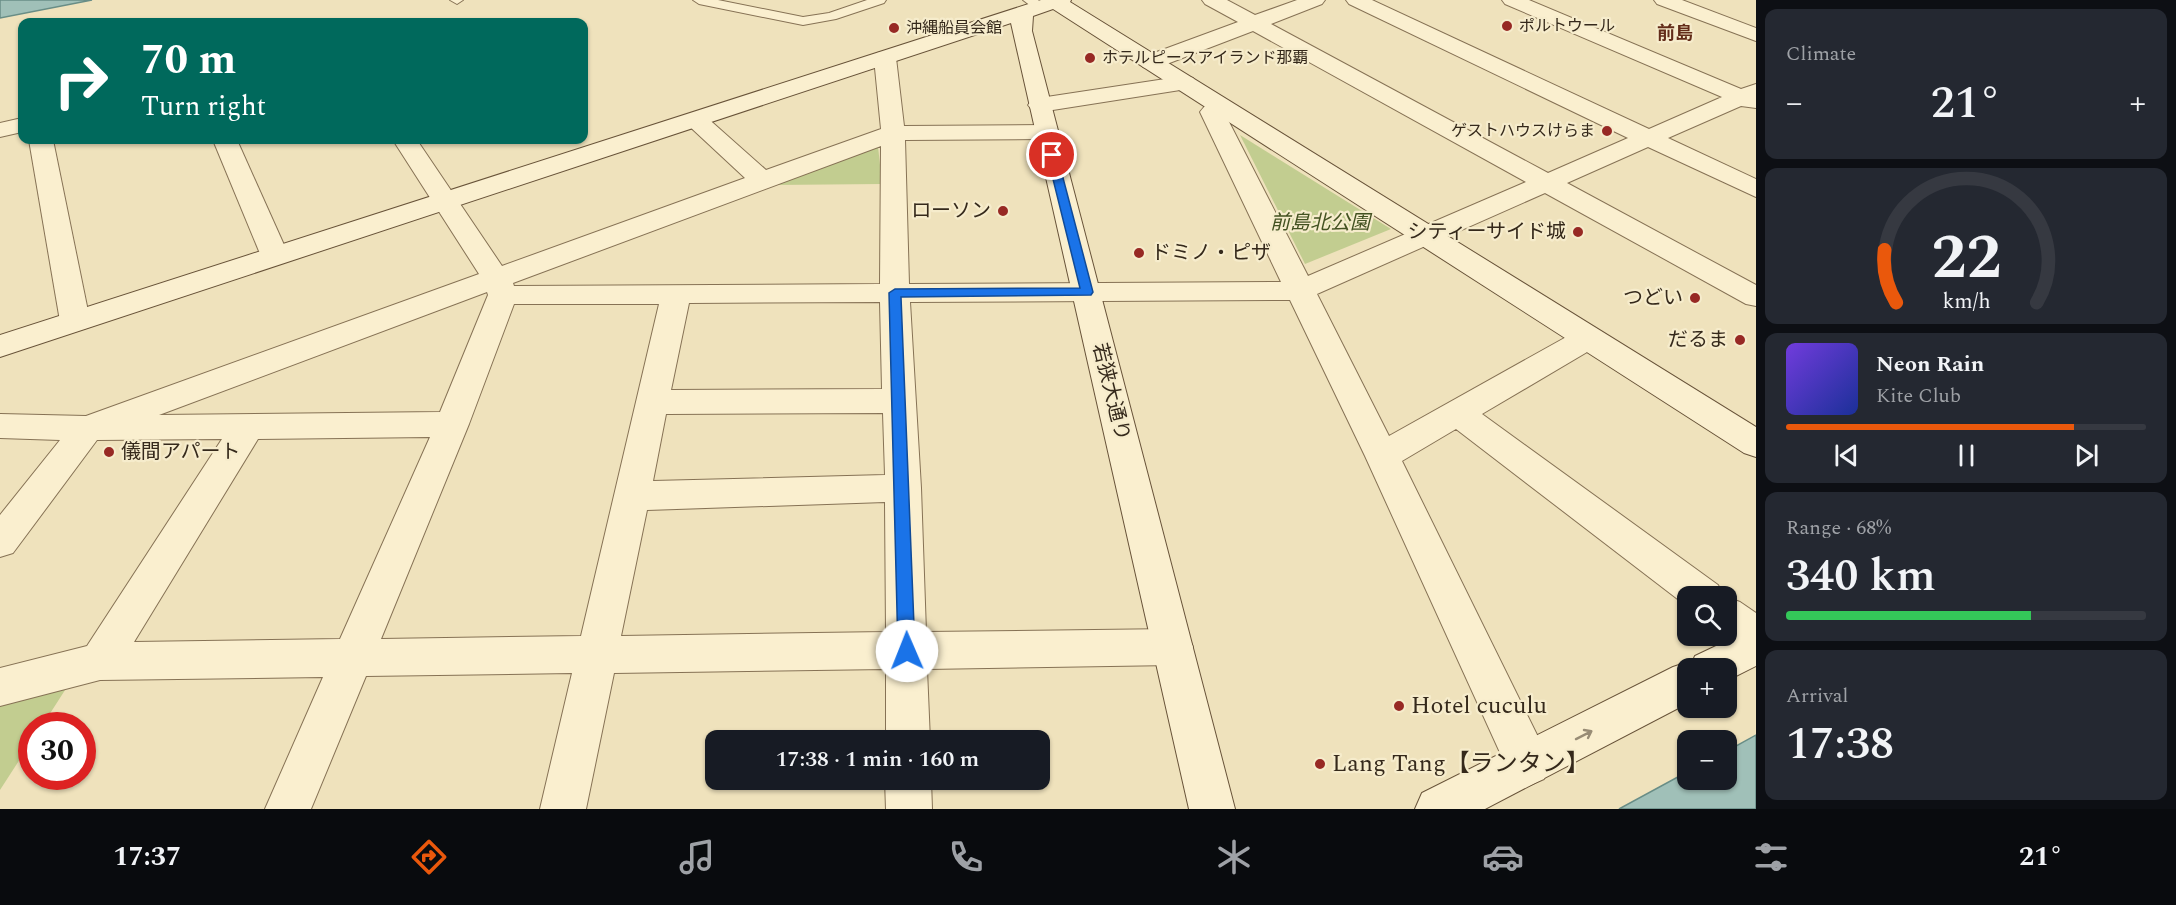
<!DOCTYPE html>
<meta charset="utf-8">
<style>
body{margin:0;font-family:Spectral,"Noto Sans JP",serif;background:#242831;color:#f1f3f6;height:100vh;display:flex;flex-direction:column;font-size:22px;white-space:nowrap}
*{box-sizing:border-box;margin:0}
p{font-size:20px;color:#9ea1a6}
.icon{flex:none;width:33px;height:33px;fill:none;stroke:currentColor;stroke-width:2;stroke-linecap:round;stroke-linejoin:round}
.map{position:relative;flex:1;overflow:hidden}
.drawer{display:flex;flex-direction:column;gap:9px;padding:9px;background:#0d0f14;width:420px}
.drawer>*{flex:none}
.top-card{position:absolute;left:18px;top:18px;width:570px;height:126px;border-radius:12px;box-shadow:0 2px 4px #0004;background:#00695c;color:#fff;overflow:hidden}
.tools{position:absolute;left:1677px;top:586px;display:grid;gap:12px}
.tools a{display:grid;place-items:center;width:60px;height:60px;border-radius:12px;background:#171b24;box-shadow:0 2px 4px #0004;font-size:30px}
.speed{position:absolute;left:18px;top:712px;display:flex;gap:12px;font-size:30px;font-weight:700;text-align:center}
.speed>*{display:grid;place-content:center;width:78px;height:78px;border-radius:50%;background:#171b24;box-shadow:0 2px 4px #0004;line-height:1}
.speed .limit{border:9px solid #d22;background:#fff;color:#111}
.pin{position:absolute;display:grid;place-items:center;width:51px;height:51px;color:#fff;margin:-26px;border:3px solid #fff;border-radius:50%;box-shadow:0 2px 6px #0007}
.me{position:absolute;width:66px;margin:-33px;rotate:359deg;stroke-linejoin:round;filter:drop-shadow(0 0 4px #0008)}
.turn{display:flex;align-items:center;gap:21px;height:126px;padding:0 24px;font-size:27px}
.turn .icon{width:78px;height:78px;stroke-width:2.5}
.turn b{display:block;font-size:42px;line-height:51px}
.big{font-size:45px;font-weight:600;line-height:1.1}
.drawer .widget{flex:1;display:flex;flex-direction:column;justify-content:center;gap:9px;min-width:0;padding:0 21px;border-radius:12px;background:#242831}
.drawer .dial{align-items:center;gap:0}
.dial svg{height:156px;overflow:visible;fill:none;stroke:#363941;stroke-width:7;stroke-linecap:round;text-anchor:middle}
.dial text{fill:#f1f3f6;stroke:none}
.song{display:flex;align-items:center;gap:18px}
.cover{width:72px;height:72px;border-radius:9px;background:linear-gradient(135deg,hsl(260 70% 55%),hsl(230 70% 35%))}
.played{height:6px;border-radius:3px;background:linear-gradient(90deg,#ea580c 80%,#363941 80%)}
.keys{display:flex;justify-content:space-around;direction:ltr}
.heat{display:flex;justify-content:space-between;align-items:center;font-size:33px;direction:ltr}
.charge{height:9px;border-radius:4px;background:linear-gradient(90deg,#34c759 68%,#363941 0)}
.trip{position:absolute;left:705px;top:730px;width:345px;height:60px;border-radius:12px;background:#171b24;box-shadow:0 2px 4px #0004;font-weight:600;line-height:60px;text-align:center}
.menu{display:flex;height:96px;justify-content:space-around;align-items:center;background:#090b0e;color:#9ea1a6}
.menu .icon{width:42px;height:42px}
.menu .current{color:#ea580c}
.menu b{font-size:27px;color:#f1f3f6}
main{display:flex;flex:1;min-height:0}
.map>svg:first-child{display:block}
</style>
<main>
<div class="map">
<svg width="1756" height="809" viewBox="0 0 1756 809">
<rect width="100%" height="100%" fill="#efe2bc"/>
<!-- green -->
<g fill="#c2cd90">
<path d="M1240,135L1391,229L1305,264Z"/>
<path d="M878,146L882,184L773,185Z"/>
<path d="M67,687L42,726H32L31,742L0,790V705Z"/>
</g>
<!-- water -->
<g fill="#a0c0b8" stroke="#688d86" stroke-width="1.5">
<path d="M0,0H92L0,18Z"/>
<path d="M1756,735V809H1619L1687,772L1688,780H1726L1727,751Z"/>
</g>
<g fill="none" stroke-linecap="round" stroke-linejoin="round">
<!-- lane casing -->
<g stroke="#867255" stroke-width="2">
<g id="lane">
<path d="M450,0H463L457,4Z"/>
<path d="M693,0H718L803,17L829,13L867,0H886L884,3L836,19L803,25L699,4Z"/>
<path d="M1023,0H1038L1046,7L1044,10H1036Z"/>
</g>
</g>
<!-- street casing -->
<g stroke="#867255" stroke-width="2">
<g id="street">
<path d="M1202,0H1227L1255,15L1297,0H1325L1322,4L1271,24L1548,173L1628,138L1349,4L1346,0H1372L1649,129L1722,97L1505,4L1502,0H1529L1741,89L1756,84V108L1741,106L1668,138L1756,179V197L1648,147L1567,183L1756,285V306L1746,304L1545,193L1317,294L1389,436L1577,331L1588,328L1599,331L1603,338L1599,345L1482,414L1718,585L1724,597H1688V607L1456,429L1402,461L1544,749L1550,764L1544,779L1528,786L1512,779L1365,456L1290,300L910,302L921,488L926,632L1173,629L1187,634L1193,647L1187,660L1173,665L927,669L930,741H886V669L614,673L586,809H540L572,673L366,676L311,809H265L323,677L100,680L0,706V668L87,646L222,439L97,440L13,553L0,557V515L60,440L0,438V414L86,416L479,274L393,140H417L502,266L745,178L688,125L684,120L688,115L696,113L704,115L766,170L881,129L874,58L877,53L885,52L893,53L896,58L904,126L1046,125L1054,127L1058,132L1054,137L1046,139L905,140L909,284L1281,282L1200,112C1207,102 1216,98 1228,101L1232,106L1225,114L1308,276L1526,182L1253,31L1159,67L1151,69L1143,67L1140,62L1143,57L1238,22L1205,4ZM881,146L880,284L514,286L513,283ZM487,292L488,295L440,412L159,415ZM880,302L882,389L671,390L689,303ZM514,304H659L581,636L381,639L469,424ZM883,413L885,475L653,481L666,414ZM430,437L340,639L134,642L258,439ZM885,502L886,632L621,636L647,510Z"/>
<path d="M1654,0H1682L1756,28V41L1657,4Z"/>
<path d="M1185,76L1193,78L1196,83L1193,88L1040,112L1032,110L1028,105L1032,100L1040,98Z"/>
<path d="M22,118V132L0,137V123Z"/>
<path d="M29,140H53L90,321L86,328L75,331L64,328L60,321Z"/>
<path d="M213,140H237L289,256L285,262L275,265L265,262L261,256Z"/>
<path d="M1725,597H1726L1740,602L1756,613V654L1742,649L1725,636Z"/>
<path d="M885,780H931L932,809H886Z"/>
</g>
</g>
<!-- secondary casing -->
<g stroke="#685339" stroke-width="2">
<g id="secondary">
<path d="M1041,0H1071L1070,2L1756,427V457L1744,453L1053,9L1033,16L1032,31L1235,809H1189L1011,23L0,357V335Z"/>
<path d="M1756,627V666L1726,681V669H1688V703L1485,809H1415L1422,793L1673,667L1688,662L1692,663L1695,656Z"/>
</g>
</g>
<!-- lane -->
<use href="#lane" fill="#faefcf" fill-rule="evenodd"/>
<!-- street -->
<use href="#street" fill="#faefcf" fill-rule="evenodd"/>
<!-- secondary -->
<use href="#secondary" fill="#faefcf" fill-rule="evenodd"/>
</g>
<!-- one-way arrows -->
<defs><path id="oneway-shaft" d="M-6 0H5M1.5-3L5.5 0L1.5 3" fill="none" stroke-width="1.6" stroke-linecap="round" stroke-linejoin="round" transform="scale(1.5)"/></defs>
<use stroke="#988c75" href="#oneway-shaft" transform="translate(1584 735) rotate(-27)"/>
<!-- route -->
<path fill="#1a73e8" stroke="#114b97" stroke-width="1.5" d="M1049,152L1057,155L1093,292L1091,295L901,297L915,651L913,656L907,659L901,656L898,651L889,293L895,289L1080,288L1047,155Z"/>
<!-- markers -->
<g fill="#972924" stroke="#f6eccc" stroke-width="2">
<circle cx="1507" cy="26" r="6"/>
<circle cx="894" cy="28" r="6"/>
<circle cx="1090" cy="58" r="6"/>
<circle cx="1607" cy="131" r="6"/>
<circle cx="1003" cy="211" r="6"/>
<circle cx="1578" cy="232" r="6"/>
<circle cx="1139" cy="253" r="6"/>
<circle cx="1695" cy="298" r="6"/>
<circle cx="1740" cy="340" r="6"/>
<circle cx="109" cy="452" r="6"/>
<circle cx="1399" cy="706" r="6"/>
<circle cx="1320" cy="764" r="6"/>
</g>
<g text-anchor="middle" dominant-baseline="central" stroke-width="4.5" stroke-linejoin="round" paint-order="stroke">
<!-- far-poi labels -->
<g font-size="16" fill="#35291b" stroke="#f6eccc" text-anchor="start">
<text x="1519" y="26">ポルトウール</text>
<text x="906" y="28">沖縄船員会館</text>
<text x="1102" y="58">ホテルピースアイランド那覇</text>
<text x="1595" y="131" text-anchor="end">ゲストハウスけらま</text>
</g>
<!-- far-quarter labels -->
<g font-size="18" font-weight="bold" fill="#632c19" stroke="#f6eccc">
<text x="1675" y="33">前島</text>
</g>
<!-- poi labels -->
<g font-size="20" fill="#35291b" stroke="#f6eccc" text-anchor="end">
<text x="991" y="211">ローソン</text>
<text x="1566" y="232">シティーサイド城</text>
<text x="1151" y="253" text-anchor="start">ドミノ・ピザ</text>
<text x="1683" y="298">つどい</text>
<text x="1728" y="340">だるま</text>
<text x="121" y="452" text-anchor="start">儀間アパート</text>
</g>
<!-- park labels -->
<g font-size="20" font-style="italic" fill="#435221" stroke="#f6eccc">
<text x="1320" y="223">前島北公園</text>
</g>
<!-- street labels -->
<g font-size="20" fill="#35291b" stroke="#f6eccc">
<text transform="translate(1111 392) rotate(76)">若狭大通り</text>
</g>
<!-- near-poi labels -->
<g font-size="24" fill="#35291b" stroke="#f6eccc" text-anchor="start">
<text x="1411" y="706">Hotel cuculu</text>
<text x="1332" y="764">Lang Tang【ランタン】</text>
</g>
</g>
</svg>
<div class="tools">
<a><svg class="icon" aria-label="search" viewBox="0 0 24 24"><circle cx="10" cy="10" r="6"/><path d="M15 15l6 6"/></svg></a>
<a>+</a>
<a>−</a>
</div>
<div class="speed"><div class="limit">30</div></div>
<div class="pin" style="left:1052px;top:155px;background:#d93025"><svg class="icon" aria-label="arrive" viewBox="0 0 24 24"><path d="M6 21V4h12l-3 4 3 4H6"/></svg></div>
<svg class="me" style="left:907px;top:651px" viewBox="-20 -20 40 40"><circle r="19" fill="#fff"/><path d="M0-13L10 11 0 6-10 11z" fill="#1a73e8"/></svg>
<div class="trip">17:38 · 1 min · 160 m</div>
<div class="top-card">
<div class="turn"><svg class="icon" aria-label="right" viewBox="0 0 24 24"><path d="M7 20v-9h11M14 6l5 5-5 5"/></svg><div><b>70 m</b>Turn right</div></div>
</div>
</div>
<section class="drawer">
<div class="widget"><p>Climate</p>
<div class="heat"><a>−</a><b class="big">21°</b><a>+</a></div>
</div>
<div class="widget dial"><svg viewBox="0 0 100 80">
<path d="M14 69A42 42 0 1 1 86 69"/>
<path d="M14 69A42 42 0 0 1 8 42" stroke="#ea580c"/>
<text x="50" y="56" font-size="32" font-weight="700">22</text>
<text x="50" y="72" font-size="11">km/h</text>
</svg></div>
<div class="widget">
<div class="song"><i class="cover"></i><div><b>Neon Rain</b><p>Kite Club</p></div></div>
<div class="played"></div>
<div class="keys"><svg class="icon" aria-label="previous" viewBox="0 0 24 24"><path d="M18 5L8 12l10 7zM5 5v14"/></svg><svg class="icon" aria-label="pause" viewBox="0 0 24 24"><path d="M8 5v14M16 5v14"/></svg><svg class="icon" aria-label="next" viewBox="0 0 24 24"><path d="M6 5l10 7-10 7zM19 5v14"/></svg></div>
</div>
<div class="widget"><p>Range · 68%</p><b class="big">340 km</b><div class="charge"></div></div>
<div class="widget"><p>Arrival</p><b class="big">17:38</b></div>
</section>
</main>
<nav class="menu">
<b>17:37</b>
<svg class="icon current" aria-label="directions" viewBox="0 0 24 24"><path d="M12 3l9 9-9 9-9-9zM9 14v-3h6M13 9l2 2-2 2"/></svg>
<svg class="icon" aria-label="music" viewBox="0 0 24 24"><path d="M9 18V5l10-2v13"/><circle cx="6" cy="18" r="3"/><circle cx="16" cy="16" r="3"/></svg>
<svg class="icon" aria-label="phone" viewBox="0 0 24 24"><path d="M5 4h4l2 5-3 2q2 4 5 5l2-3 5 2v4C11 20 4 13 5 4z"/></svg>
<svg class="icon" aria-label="climate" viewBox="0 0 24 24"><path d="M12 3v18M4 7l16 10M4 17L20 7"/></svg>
<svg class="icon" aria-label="car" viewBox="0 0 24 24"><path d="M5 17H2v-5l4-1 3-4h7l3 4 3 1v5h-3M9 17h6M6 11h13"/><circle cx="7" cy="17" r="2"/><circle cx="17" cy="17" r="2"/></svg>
<svg class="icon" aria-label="filters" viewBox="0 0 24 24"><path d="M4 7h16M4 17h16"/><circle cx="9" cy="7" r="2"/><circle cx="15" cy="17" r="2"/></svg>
<b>21°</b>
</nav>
